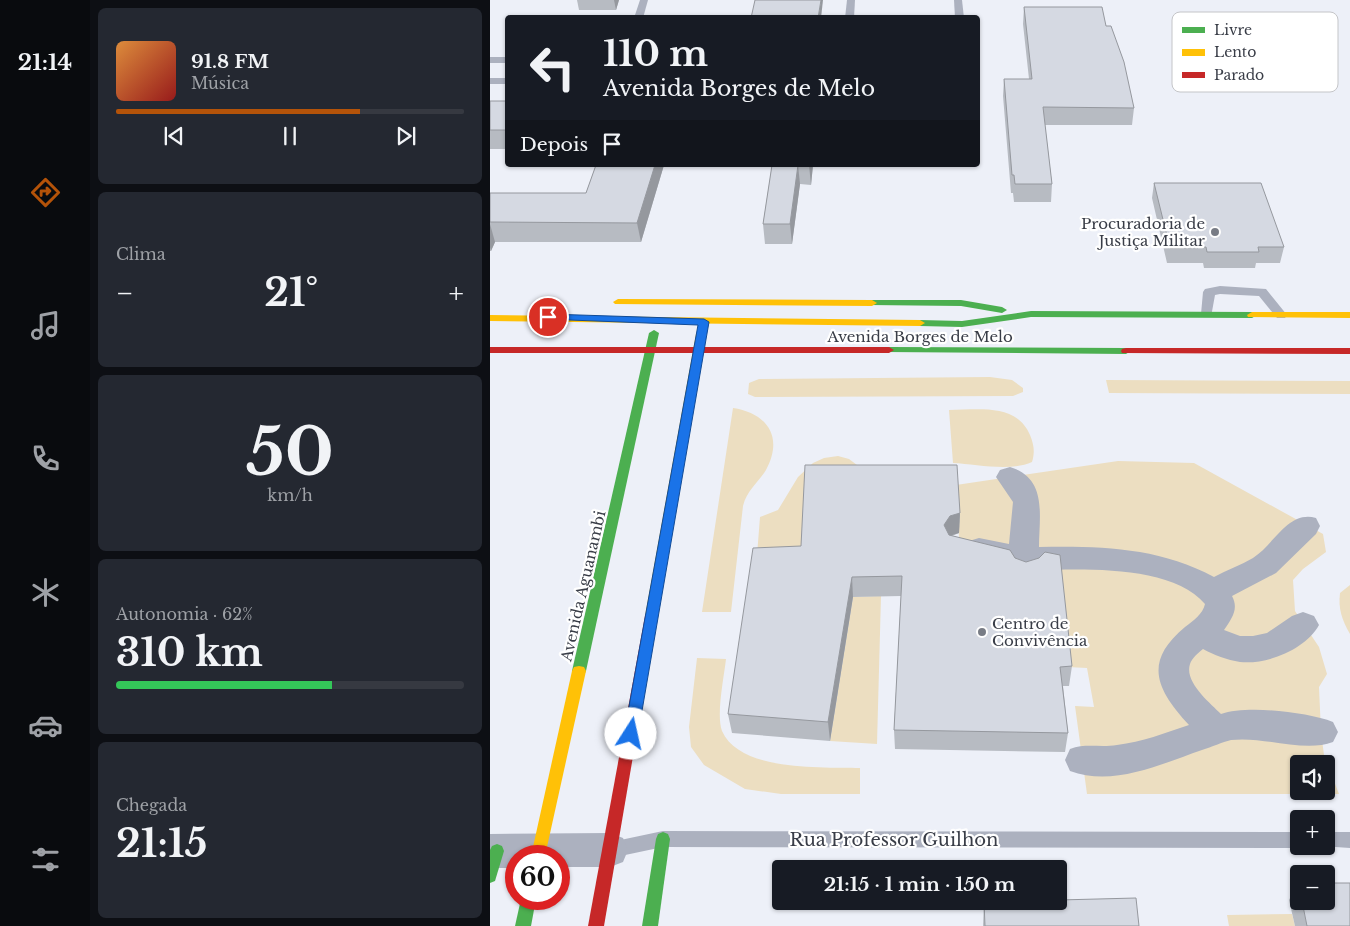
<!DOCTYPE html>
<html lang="pt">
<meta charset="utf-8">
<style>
body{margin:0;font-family:"Libre Baskerville",serif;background:#242831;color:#f1f3f6;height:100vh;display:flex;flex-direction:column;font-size:19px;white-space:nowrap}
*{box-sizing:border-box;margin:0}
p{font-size:16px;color:#9ea1a6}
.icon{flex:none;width:28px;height:28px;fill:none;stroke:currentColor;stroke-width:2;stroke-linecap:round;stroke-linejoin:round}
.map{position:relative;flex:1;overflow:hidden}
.panel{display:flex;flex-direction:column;gap:8px;padding:8px;background:#0d0f14;width:400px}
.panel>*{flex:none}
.banner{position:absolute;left:15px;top:15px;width:475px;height:152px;border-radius:5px;box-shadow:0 1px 4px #0004;background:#171b24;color:#f1f3f6;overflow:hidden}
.fabs{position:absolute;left:800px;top:755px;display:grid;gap:10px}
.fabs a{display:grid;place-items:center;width:45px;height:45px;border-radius:5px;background:#171b24;box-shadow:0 1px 4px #0004;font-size:25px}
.speed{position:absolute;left:15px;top:845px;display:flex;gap:10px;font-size:25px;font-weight:700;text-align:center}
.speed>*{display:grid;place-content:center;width:65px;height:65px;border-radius:50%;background:#171b24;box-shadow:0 1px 4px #0004;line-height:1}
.speed .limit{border:8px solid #d22;background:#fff;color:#111}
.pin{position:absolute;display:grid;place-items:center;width:42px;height:42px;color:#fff;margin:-21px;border:2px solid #fff;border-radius:50%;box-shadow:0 1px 5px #0007}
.me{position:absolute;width:55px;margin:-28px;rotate:10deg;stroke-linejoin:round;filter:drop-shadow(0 0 4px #0008)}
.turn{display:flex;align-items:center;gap:18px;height:105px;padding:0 15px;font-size:22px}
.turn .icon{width:65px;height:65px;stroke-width:2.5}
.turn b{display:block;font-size:35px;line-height:42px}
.then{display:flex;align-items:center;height:48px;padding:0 15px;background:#0003;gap:10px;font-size:19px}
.big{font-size:38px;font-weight:700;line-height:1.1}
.panel .tile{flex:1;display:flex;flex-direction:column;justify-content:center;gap:8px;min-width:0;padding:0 18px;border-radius:8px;background:#242831}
.panel .dial{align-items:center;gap:0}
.dial b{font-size:65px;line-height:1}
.song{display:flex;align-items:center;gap:15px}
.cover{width:60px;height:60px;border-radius:8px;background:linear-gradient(135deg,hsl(30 70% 55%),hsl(0 70% 35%))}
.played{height:5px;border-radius:2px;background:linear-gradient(90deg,#b45309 70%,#363941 70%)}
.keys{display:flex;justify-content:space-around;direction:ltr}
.heat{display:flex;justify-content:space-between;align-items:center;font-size:28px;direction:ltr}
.charge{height:8px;border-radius:4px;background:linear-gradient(90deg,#34c759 62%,#363941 0)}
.trip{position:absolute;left:282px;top:860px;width:295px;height:50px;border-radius:5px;background:#171b24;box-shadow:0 1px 4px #0004;font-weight:700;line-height:50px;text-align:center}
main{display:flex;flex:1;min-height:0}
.menu{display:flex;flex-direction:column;width:90px;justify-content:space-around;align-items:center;background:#090b0e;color:#9ea1a6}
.menu .icon{width:35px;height:35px}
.menu .active{color:#b45309}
.menu b{font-size:22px;color:#f1f3f6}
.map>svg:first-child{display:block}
</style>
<main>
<nav class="menu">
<b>21:14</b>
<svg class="icon active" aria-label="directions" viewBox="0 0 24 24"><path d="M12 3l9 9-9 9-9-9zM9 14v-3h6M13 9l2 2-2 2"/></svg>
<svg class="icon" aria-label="music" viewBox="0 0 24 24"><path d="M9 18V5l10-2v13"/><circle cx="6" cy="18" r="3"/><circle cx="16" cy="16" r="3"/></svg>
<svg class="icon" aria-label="phone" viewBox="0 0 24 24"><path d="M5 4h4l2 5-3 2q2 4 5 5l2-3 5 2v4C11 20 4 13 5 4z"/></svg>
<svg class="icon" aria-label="climate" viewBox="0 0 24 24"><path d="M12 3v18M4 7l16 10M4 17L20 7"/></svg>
<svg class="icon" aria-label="car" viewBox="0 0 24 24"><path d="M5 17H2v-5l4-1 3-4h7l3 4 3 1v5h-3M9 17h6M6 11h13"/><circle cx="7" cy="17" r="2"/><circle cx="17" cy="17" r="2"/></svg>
<svg class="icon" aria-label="filters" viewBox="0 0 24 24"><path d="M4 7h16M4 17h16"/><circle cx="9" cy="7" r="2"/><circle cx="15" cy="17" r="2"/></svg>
</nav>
<section class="panel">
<div class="tile">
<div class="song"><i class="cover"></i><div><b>91.8 FM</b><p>Música</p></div></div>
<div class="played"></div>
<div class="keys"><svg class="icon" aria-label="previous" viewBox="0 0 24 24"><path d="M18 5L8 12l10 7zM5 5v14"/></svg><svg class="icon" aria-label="pause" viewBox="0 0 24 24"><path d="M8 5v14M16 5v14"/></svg><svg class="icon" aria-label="next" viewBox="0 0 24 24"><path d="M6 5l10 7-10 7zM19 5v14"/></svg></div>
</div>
<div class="tile"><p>Clima</p>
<div class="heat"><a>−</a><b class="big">21°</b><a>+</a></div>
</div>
<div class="tile dial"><b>50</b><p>km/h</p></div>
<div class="tile"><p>Autonomia · 62%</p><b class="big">310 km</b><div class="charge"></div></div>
<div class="tile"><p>Chegada</p><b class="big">21:15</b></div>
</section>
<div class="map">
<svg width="860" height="926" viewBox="0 0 860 926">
<rect width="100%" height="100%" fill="#edf0f8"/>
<!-- green -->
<g fill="#ecdec1" fill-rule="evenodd">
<path d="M500,377L522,380L533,388V392L523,396L265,397L258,394L259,383L269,379Z"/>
<path d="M616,380L860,381V394L619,393Z"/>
<path d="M243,408C277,413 294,437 276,470C268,483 257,490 253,506L241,612H212Z"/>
<path d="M459,410C488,410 527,403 540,435C544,445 545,452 542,462C520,472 486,464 463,463Z"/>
<path d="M348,456L359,459L375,471L314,566L266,568L270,517L288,510L308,477L323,463L334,458Z"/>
<path d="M628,461L704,463L833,534L836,552L813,569L803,580L805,611L829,647L837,674L829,687L831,732L834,755L849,794H597L585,706L604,707L597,668L577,667L470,555L466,485ZM809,764H836V791H809Z"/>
<path d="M860,585V634C852,620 848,609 850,593Z"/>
<path d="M391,596L387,744L340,741L363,597Z"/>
<path d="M207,658L236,659C234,677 226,715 232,731C250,772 333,767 370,768V794H291L255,789L214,765L201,747L199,727Z"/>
<path d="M802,914L805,926H739L737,915Z"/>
</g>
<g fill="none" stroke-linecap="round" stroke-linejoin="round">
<!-- lane -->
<g fill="#acb1bf" fill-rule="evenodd">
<path d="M150,0H158L153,18H144Z"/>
<path d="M357,0H365L364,18H355Z"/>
<path d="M464,0H472L474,18H465Z"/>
<rect x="0" y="57" width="18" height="6"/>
<rect x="0" y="78" width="18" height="6"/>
<path d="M730,286L776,289L797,315L795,318H787L769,296L730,294L725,295L721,317H713L711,314L713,292L715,289Z"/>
<path d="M173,831L809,832V846H814L809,848L173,847L121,858L115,856L112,850L115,844L121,842Z"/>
<path d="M836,832H860V848L831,846H836Z"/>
</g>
<!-- street -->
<g fill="#acb1bf" fill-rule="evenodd">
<path d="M520,467C558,478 549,517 549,547C610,546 668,547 724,577C737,570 751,565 763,558C784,545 798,510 826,518L830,526L826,534L786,573L742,596C749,609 742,618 734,630L750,636H763L777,633L802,616L813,612L824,616L829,625C816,649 777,665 750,662C737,660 724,655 713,649C708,653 702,658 700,664C694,682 720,703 731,714C757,705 817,712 843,722L848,732L843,742C814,753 774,736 741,740C732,742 722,747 712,750C671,764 624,787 580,771L575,760L580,749C596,743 610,748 627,745C652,742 675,733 699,725C666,689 653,662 695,627C703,621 713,614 715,604C683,565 595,569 549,570L546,576L535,580L524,576L520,567L479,557L474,549L479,541L489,538L519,544L523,502L506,477L510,470Z"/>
<path d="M120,833L133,838L138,850L133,862L120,867H69V856H26V868H0V834Z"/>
</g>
<!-- fast -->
<g fill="#4caf50" fill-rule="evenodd">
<path d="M382,300H471L512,307L517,310L512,313L471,306L379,305L377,303L379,301Z"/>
<path d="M541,311L762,312L767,315L762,318L541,317L472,327L430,326L425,323L430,320L472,321Z"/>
<path d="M164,330L169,333L96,671L94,675L89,676L84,675L82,671L159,333Z"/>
<path d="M399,347L636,348L641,351L636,354L395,352L394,350L395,348Z"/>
<path d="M173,832L178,834L180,839L168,926H152L166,839L168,834Z"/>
<path d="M7,844L12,846L14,851L5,881L0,883V850L2,846Z"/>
<path d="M31,899H46L41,926H25Z"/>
</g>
<!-- slow -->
<g fill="#ffc107" fill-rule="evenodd">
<path d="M128,299L382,300L387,303L382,306L125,304L123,302Z"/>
<path d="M762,312H860V318L758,317L757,315Z"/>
<path d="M0,315L430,320L435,323L430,326L0,321Z"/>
<path d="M211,331L216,334L167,616L165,620L161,621L157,620L155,616L206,334Z"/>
<path d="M89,666L94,667L96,671L55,856H41L82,671L84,667Z"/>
</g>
<!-- jam -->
<g fill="#c62828" fill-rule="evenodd">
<path d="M0,347H399L404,350L399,353H0Z"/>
<path d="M636,348H860V354L632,353L631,351L632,349Z"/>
<path d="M161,611L165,612L167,616L114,926H98L155,616L157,612Z"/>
</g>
</g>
<!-- wall -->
<g fill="#b7bbc2">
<path d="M87,0H129L126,10H89Z"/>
<path d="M534,7L616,26L644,108L642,125H555L562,184L561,202H524L523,193H521L513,96L514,79H539L533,24Z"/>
<path d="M18,97V149H0V101H16Z"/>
<path d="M106,165H174L151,242H5L1,251H0V193H96Z"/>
<path d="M282,165H323L321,185L310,184L302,244H275L273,224Z"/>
<path d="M664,183L794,247L790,263H766L765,268H714L713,263H677L662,198Z"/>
<path d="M470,513L469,533L462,536L582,666L579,686H573L578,733L575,752L405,749L404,730L411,596L363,597L340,741L242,733L238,714L311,546Z"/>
<path d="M808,883H809V901H836L860,926H805L799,900Z"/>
<path d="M494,902L649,926H493Z"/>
</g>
<!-- shaded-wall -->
<g fill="#95989e">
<path d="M124,0H129L126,10Z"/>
<path d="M331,0H333L331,18H328Z"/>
<path d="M165,165H174L151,242L147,223Z"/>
<path d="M308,165L310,184L302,244L300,224Z"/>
<path d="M319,165H323L321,185Z"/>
<path d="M0,224L5,242L1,251L0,247Z"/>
<path d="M470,513L469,533L459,536L454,525L460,516Z"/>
<path d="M362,577L363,597L340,741L338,722Z"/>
</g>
<!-- building -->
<g fill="#d5d9e2" stroke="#95989e">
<path d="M265,0H331L328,18H261Z"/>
<path d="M534,7H612L616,26H621L634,62L644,108L553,107L562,184H525L524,175H522L514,79H542Z"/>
<path d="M18,97V130H0V101H16Z"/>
<path d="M106,165H165L147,223L0,222V193H96Z"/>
<path d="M282,165H308L300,224H273Z"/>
<path d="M664,183H771L794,247H768L769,252H717L716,247L680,248Z"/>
<path d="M315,465H467L470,513L460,516L454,525L459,535L520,550L525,558L536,562L549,558L555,552L570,555L582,666L570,667L578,733L404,730L412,576L362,577L338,722L238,714L263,548L311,546Z"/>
<path d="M836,883H860V926H817L812,901H836Z"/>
<path d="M646,898L649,926H495L494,902L569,901V900Z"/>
</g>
<!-- route -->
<path fill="#1a73e8" stroke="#114b97" d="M58,314L214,319L219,322L148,734L146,738L141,740L136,738L134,734L208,325L54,319V315Z"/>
<!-- markers -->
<g fill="#787c85" stroke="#fff" stroke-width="2">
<circle cx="725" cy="232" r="5"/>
<circle cx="492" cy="632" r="5"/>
</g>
<g text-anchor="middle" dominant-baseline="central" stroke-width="4.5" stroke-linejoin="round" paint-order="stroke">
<!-- poi labels -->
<g font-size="15" fill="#393d47" stroke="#fff" text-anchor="end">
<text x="715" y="223">Procuradoria de<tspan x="715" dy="17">Justiça Militar</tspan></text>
<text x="502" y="623" text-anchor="start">Centro de<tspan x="502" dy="17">Convivência</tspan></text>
</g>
<!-- street labels -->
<g font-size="15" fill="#393d47" stroke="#fff">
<text x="430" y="336">Avenida Borges de Melo</text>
<text transform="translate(93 586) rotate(-77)">Avenida Aguanambi</text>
</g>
<!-- near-street labels -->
<g font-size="18" fill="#393d47" stroke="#fff">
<text x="404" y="840">Rua Professor Guilhon</text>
</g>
</g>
<!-- legend -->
<rect x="682" y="12" width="166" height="80" rx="8" fill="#fff" stroke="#c4c5c8" stroke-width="1"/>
<rect x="692" y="27" width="23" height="6" fill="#4caf50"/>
<rect x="692" y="49" width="23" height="7" fill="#ffc107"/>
<rect x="692" y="72" width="23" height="6" fill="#c62828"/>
<g font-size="14" fill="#393d47">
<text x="724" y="35">Livre</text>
<text x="724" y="57">Lento</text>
<text x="724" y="80">Parado</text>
</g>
</svg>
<div class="fabs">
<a><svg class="icon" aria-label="sound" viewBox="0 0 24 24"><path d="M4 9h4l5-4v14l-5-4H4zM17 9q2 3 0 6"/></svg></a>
<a>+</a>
<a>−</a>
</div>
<div class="speed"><div class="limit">60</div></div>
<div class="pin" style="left:58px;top:317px;background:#d93025"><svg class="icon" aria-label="arrive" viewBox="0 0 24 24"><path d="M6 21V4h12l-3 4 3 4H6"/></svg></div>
<svg class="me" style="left:141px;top:734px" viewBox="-20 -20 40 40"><circle r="19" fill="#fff"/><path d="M0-13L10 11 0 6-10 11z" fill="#1a73e8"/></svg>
<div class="trip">21:15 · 1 min · 150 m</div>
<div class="banner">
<div class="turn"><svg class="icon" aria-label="left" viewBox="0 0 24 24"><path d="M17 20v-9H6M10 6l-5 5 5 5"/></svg><div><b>110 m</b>Avenida Borges de Melo</div></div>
<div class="then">Depois<svg class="icon" aria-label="arrive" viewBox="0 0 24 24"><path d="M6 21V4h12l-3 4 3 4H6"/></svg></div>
</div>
</div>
</main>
